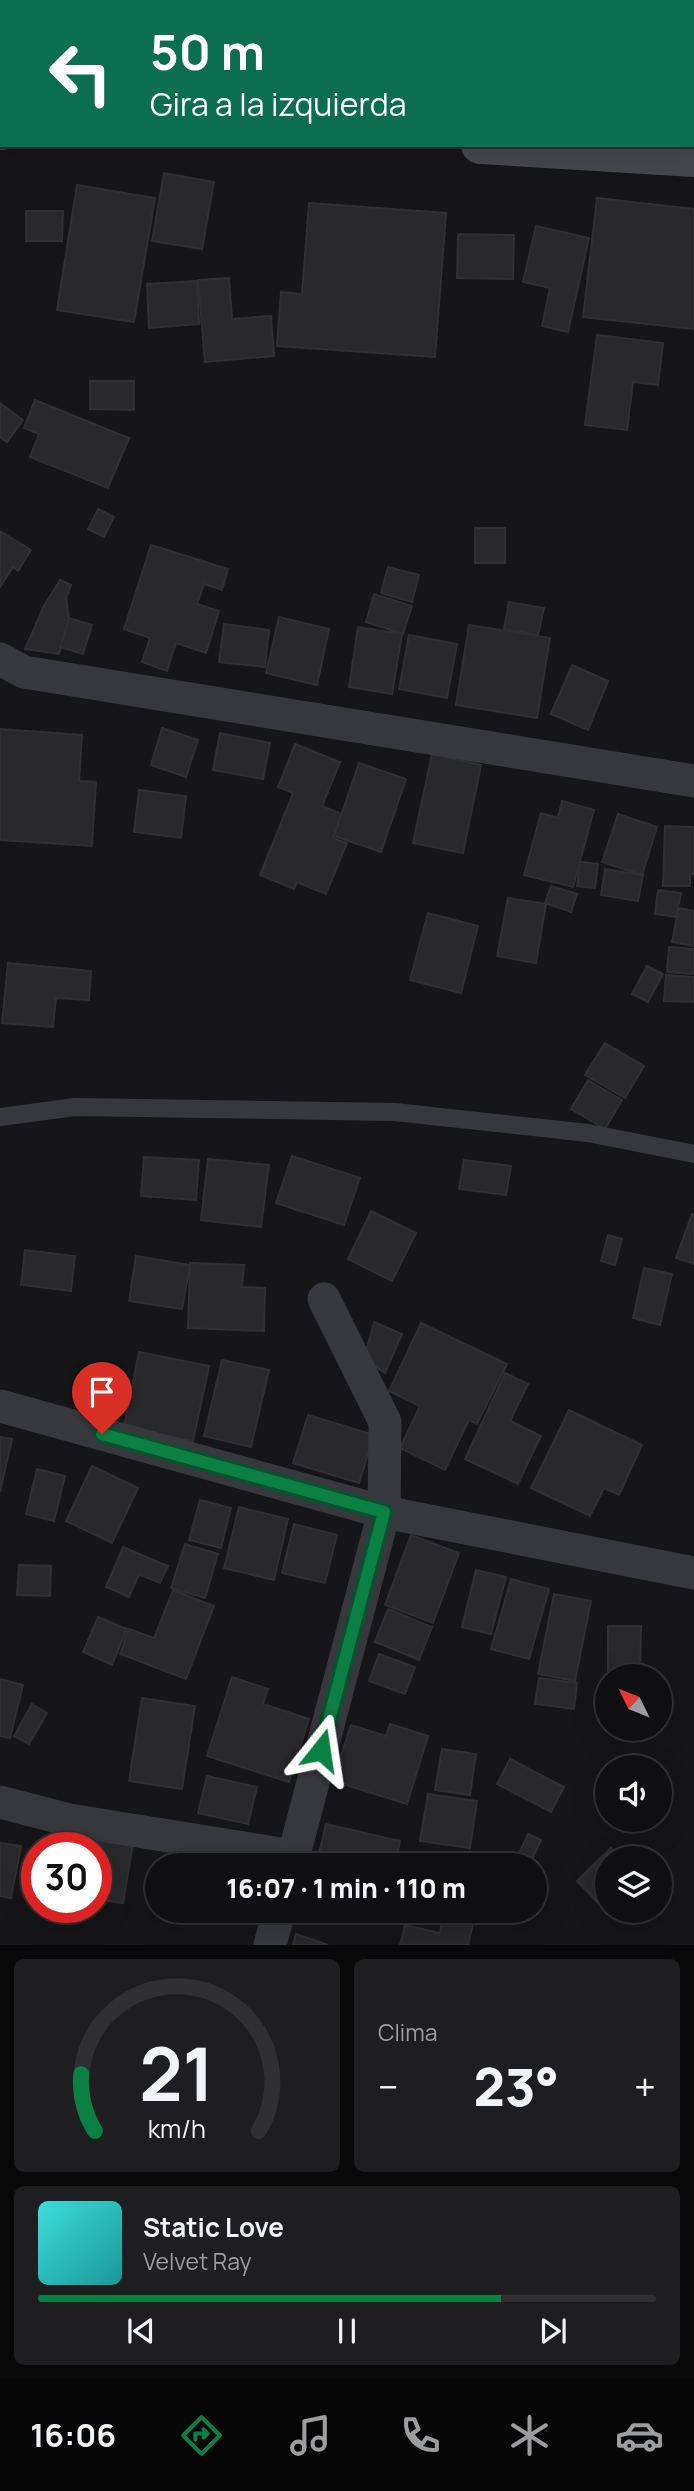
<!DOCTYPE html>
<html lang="es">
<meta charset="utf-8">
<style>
body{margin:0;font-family:Manrope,sans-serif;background:#1e1e20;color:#f1f3f6;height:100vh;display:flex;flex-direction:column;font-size:26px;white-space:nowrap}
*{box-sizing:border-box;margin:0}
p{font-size:23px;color:#9c9d9f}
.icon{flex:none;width:38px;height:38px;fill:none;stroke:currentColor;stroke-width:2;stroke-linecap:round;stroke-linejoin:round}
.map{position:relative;height:1945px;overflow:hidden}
.sheet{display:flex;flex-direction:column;gap:14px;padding:14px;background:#09090a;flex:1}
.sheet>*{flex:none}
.hud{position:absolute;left:0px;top:0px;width:695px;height:147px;box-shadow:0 7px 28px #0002,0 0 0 2px #303032;background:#0b6e4f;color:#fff;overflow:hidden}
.needle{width:46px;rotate:313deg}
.fabs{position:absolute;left:595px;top:1664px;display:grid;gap:14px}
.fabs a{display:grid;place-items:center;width:77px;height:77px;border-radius:50%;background:#101012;box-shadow:0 7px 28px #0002,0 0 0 2px #303032;font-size:35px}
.speed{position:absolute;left:21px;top:1832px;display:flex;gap:14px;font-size:35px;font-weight:700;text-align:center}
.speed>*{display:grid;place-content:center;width:91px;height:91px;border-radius:50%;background:#101012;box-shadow:0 7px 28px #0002,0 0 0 2px #303032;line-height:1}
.speed .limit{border:10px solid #d22;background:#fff;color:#111}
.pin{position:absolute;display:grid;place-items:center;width:60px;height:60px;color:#fff;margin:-72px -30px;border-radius:50% 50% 50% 0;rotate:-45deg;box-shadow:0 0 7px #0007}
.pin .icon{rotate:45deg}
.me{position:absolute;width:77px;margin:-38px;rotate:15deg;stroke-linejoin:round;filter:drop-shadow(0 0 5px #0008)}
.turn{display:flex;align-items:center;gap:24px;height:147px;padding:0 35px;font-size:32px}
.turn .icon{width:91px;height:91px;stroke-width:2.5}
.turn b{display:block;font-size:49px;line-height:60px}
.big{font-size:52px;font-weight:800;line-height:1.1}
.sheet .card{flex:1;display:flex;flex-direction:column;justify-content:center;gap:10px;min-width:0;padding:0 24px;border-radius:10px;background:#1e1e20}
.sheet .dial{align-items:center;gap:0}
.dial svg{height:182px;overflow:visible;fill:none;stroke:#303032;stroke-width:7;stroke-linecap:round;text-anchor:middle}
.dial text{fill:#f1f3f6;stroke:none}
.song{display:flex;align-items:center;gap:21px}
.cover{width:84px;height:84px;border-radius:10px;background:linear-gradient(135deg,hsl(180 70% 55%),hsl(180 70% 35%))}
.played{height:7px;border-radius:4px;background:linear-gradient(90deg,#0b8043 75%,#303032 75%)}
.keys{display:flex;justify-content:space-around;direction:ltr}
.heat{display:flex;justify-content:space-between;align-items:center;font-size:38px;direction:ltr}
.sheet .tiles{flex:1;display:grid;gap:14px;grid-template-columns:1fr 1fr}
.card:last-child{grid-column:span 2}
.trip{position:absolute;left:145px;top:1853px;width:402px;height:70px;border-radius:35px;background:#101012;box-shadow:0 7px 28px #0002,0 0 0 2px #303032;font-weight:800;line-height:70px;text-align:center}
.tab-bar{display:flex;height:112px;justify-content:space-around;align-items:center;background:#060607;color:#9c9d9f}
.tab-bar .icon{width:49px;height:49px}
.tab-bar .selected{color:#0b8043}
.tab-bar b{font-size:32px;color:#f1f3f6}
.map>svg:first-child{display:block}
</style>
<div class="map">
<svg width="694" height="1945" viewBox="0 0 694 1945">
<rect width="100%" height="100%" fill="#161618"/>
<!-- building -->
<g fill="#29292c" stroke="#303034" stroke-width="2">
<path d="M0,0H34L2,2V72Z"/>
<path d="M34,0H209L34,2Z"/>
<path d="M330,0H390L408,2H329Z"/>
<path d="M418,0H487L501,2H418Z"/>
<path d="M643,0H694V107L693,2Z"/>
<path d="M164,173L214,182L202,249L152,241Z"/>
<path d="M77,185L155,198L134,322L57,310Z"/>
<path d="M597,198L694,209V329L583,317Z"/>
<path d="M309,203L446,213L435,357L277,346L281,292L302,294Z"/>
<path d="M26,211H63L62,241H26Z"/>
<path d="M536,226L589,238L568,332L542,326L550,288L523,282Z"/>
<path d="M458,234L514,235L513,279L457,278Z"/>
<path d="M229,278L232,319L271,316L274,356L205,362L198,280Z"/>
<path d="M197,281L199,324L149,328L147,284Z"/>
<path d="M597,335L663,343L658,385L633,382L627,430L585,425Z"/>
<path d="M90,381H134V410L90,409Z"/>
<path d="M35,400L129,438L108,488L30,457L39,434L24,428Z"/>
<path d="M0,403L23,420L7,442L0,437Z"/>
<path d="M98,509L114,517L104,537L88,529Z"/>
<rect x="475" y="528" width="30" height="35"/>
<path d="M0,531L31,550L18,571L13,567L0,587Z"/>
<path d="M151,545L228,569L222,590L204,584L197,604L219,611L206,653L176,643L167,671L142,662L150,638L124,629Z"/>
<path d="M388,567L419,575L412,602L381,593Z"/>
<path d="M60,580L71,585L66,598L69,618L59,654L25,649L44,606Z"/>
<path d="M374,594L412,606L403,634L366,622Z"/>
<path d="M509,602L544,608L538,635L504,629Z"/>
<path d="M279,617L329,629L317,685L266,673Z"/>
<path d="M69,618L92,625L83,654L60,647Z"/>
<path d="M224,624L269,630L265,667L219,662Z"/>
<path d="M469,625L550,638L537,718L456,705Z"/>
<path d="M358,627L402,634L392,694L349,687Z"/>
<path d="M409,635L457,644L447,698L399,689Z"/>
<path d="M572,665L608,681L588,730L551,714Z"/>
<path d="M162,728L198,740L186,777L151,765Z"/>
<path d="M0,729L82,735L79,781L96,782L92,846L0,840Z"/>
<path d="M220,733L270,743L263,779L213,770Z"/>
<path d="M295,744L340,762L322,806L342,814L333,838L347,843L326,894L297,882L294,889L260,875L293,793L278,787Z"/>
<path d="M432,754L481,765L463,853L413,843Z"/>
<path d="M359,763L406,779L381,852L334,836Z"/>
<path d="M139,790L186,796L181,838L134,832Z"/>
<path d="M562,801L594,810L573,887L524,875L541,813L558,818Z"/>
<path d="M618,814L657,827L642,875L602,862Z"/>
<path d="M665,826L694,827V874H690V886H663Z"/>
<path d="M580,862L598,864L595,888L577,886Z"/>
<path d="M605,869L643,875L638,901L601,895Z"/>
<path d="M551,886L577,894L571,912L545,903Z"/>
<path d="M658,890L681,893L676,917L655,914Z"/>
<path d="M508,898L546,904L536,963L497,956Z"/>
<path d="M679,908L694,911V946L672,942Z"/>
<path d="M428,913L478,926L461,993L410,980Z"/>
<path d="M669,947L694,949V974L667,972Z"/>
<path d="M8,963L91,971L89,1000L56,998L53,1027L2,1023Z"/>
<path d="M647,966L663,974L648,1002L632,994Z"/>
<path d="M666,975L694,977V1002L664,1001Z"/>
<path d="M605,1043L644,1066L625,1098L585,1075Z"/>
<path d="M588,1080L622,1100L605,1129L571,1109Z"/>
<path d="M292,1156L360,1178L344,1225L276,1203Z"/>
<path d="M144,1157L199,1160L196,1200L141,1196Z"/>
<path d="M208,1159L269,1165L261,1227L201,1220Z"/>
<path d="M464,1160L511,1166L506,1195L459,1189Z"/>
<path d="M371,1211L416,1233L392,1281L348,1259Z"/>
<path d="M692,1214L694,1215V1264L676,1258Z"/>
<path d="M608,1235L622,1239L615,1265L601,1261Z"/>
<path d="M25,1250L75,1256L71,1291L21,1285Z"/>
<path d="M136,1256L190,1265L182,1309L129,1301Z"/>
<path d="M190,1263L244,1265L242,1287L265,1288L264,1331L188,1328Z"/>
<path d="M644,1268L672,1274L660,1325L633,1318Z"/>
<path d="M374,1322L402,1334L385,1373L364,1359Z"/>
<path d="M421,1323L507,1364L477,1424L469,1420L445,1470L400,1448L420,1406L389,1391Z"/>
<path d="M139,1352L209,1366L193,1441L124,1427Z"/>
<path d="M222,1360L269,1370L251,1447L204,1436Z"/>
<path d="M505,1373L528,1384L510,1421L541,1436L518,1484L465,1459Z"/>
<path d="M569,1410L642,1445L619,1495L604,1488L590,1516L531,1488Z"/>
<path d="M308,1415L374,1435L359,1483L293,1463Z"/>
<path d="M0,1437L12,1439L0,1492Z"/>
<path d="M92,1466L138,1488L112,1543L66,1521Z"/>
<path d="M37,1469L65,1476L54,1521L26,1514Z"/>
<path d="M200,1500L231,1508L221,1548L189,1540Z"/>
<path d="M239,1507L288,1519L274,1580L224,1568Z"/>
<path d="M294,1524L337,1535L325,1583L282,1573Z"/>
<path d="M411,1535L459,1553L433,1623L385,1605Z"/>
<path d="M185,1544L218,1554L205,1598L171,1588Z"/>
<path d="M123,1547L168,1566L160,1583L139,1574L129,1597L106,1587Z"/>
<path d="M19,1565L51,1566L50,1596L17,1595Z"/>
<path d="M476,1570L506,1577L491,1634L462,1627Z"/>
<path d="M511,1579L549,1589L529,1659L491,1649Z"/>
<path d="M173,1590L214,1606L186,1679L120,1654L129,1629L154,1638Z"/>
<path d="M554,1594L591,1601L575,1681L538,1674Z"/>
<path d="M388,1609L432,1627L419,1660L375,1642Z"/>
<path d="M98,1617L127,1629L112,1665L83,1652Z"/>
<path d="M608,1626H641L640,1676H608Z"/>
<path d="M379,1654L415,1667L405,1694L369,1681Z"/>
<path d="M232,1677L268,1689L263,1704L309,1719L289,1782L207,1756Z"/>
<path d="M539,1678L577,1683L574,1709L535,1704Z"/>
<path d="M0,1679L23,1685L10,1738L0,1736Z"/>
<path d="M142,1698L195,1706L182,1789L129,1781Z"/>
<path d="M32,1704L47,1713L29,1744L14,1736Z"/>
<path d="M390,1724L428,1736L407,1804L333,1781L351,1725L386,1736Z"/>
<path d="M442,1749L476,1754L470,1795L435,1790Z"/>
<path d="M510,1759L564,1787L551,1812L497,1784Z"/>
<path d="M207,1776L257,1787L248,1824L198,1813Z"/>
<path d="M428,1794L477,1801L470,1848L420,1841Z"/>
<path d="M326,1824L400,1841L395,1866H316Z"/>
<path d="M56,1831L133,1843L123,1903L96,1899V1848H53Z"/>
<path d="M528,1834L541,1840L530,1864L517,1858Z"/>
<path d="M0,1843L21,1846L11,1898L0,1896Z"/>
<path d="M186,1843L239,1866H176Z"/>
<path d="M611,1848L621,1858H607L606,1911L577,1881Z"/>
<path d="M443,1917L473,1924L468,1945H400L405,1925L440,1933Z"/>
<path d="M296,1934L328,1945H293Z"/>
</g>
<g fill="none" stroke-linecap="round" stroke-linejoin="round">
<!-- service -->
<path stroke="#37383d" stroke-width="18" d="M0,1117L75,1107L395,1112L588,1133L694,1154"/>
<!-- minor -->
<g stroke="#37383d" stroke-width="33">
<path d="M0,659L24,672L694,781"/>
<path d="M0,1406L384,1512L694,1573"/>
<path d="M0,1802L69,1820L293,1856"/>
<path d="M291,1866L384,1512L385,1422L324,1299"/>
<path d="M270,1945L279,1911"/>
</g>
<!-- secondary -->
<g stroke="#45474d" stroke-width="38">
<path d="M0,96H2"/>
<path d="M693,126H694"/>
<path d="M0,131H2"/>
<path d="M480,145L694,158"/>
</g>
</g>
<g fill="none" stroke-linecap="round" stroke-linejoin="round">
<!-- route casing -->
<g stroke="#07532c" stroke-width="18">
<path id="route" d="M102,1434L384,1512L321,1750"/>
</g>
<!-- route -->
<use href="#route" stroke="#0b8043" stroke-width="12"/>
</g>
</svg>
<div class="fabs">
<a><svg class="needle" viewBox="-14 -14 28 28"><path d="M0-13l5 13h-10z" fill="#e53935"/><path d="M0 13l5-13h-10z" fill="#9c9d9f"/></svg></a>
<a><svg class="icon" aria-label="sound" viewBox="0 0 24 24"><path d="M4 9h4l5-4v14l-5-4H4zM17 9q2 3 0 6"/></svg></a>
<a><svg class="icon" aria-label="layers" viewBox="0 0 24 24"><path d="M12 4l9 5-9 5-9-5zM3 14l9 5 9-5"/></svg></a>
</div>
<div class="speed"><div class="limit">30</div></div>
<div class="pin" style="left:102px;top:1434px;background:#d93025"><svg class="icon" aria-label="arrive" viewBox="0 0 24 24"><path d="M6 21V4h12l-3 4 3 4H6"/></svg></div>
<svg class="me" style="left:321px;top:1750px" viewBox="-20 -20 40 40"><path d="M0-17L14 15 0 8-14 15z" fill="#0b8043" stroke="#fff" stroke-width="4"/></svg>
<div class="trip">16:07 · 1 min · 110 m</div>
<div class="hud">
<div class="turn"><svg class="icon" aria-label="left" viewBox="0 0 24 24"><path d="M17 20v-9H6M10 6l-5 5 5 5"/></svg><div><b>50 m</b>Gira a la izquierda</div></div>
</div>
</div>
<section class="sheet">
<div class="tiles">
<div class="card dial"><svg viewBox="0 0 100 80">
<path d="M14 69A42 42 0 1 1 86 69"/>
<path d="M14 69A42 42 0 0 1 8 44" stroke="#0b8043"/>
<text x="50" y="56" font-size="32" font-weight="700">21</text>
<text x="50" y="72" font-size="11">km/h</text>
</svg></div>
<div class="card"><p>Clima</p>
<div class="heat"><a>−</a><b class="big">23°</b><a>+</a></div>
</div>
<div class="card">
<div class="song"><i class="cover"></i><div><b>Static Love</b><p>Velvet Ray</p></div></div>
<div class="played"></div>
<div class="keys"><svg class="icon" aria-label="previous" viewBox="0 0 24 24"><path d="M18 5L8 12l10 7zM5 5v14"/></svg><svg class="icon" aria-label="pause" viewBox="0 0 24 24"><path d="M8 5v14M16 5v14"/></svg><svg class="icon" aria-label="next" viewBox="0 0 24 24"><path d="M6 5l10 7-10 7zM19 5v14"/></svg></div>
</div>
</div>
</section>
<nav class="tab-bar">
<b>16:06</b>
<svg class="icon selected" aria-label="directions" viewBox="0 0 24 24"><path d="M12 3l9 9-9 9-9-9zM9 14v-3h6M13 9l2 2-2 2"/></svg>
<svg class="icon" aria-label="music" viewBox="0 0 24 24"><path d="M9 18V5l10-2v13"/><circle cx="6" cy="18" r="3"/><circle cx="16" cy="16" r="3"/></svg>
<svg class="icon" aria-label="phone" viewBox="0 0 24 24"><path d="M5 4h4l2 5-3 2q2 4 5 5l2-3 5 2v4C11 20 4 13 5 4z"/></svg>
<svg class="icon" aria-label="climate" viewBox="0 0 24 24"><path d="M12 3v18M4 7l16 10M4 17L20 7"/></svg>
<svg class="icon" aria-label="car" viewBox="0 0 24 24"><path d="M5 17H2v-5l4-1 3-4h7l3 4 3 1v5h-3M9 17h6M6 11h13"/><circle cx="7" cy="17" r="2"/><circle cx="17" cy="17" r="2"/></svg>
</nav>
